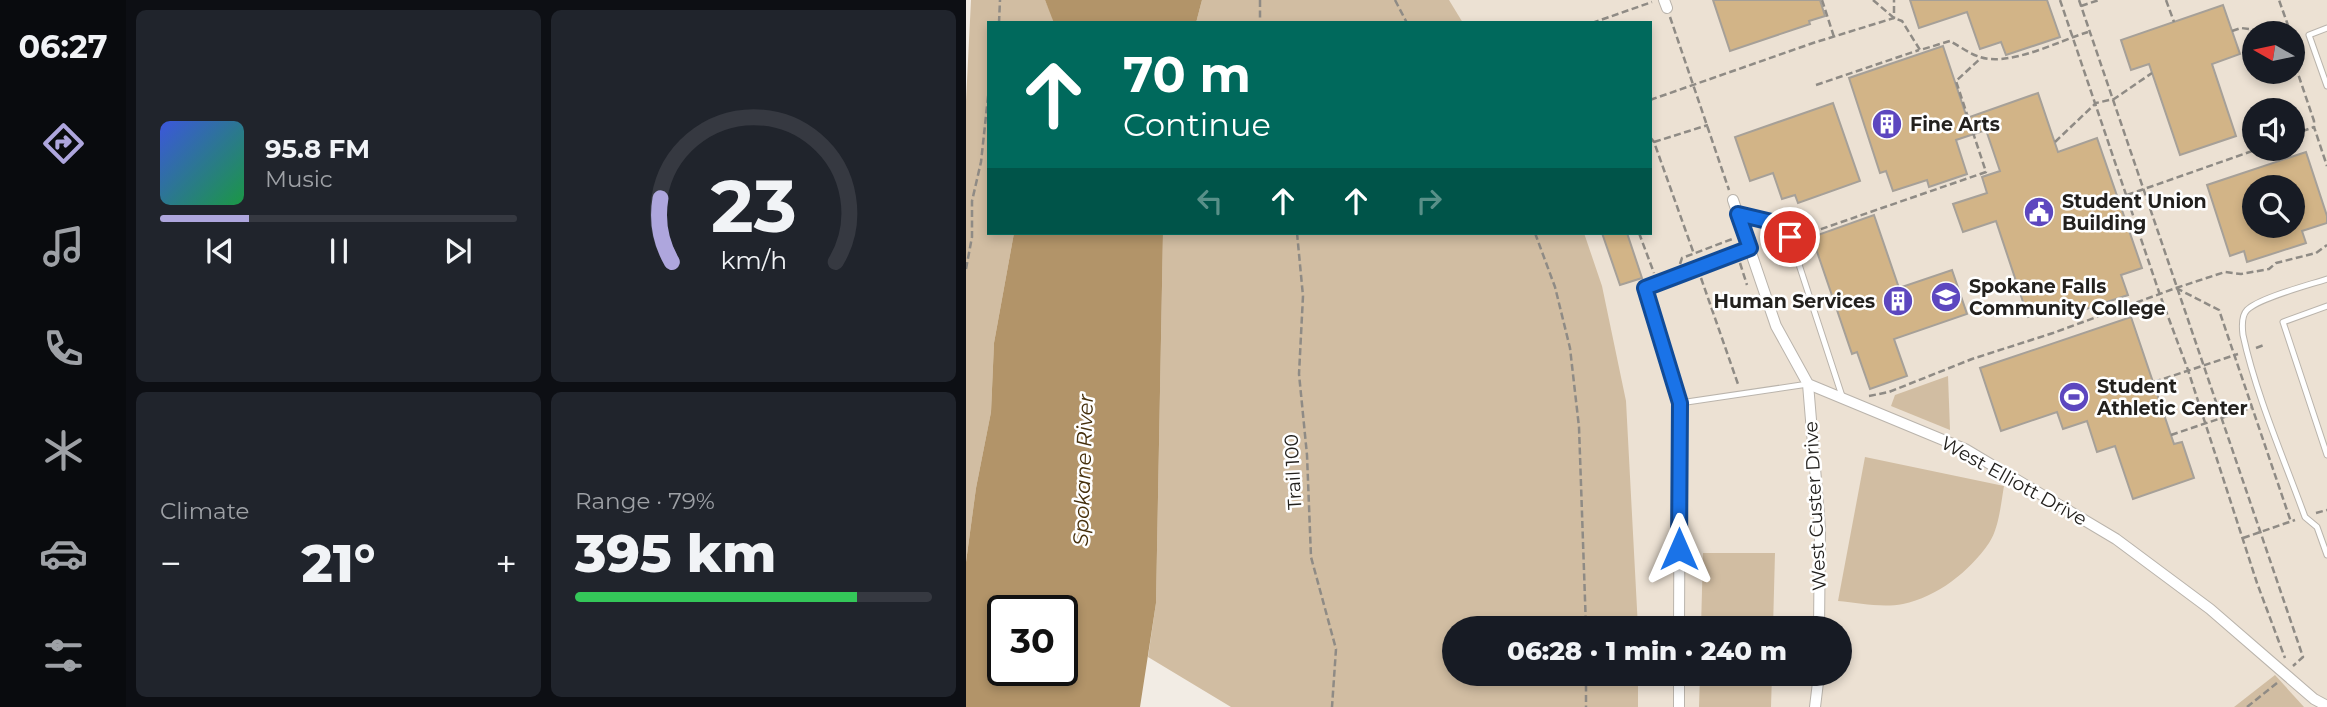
<!DOCTYPE html>
<meta charset="utf-8">
<style>
body{margin:0;font-family:Montserrat,sans-serif;background:#20242c;color:#f1f3f6;height:100vh;display:flex;flex-direction:column;font-size:26px;white-space:nowrap}
*{box-sizing:border-box;margin:0}
p{font-size:23px;color:#9ea1a6}
.icon{flex:none;width:38px;height:38px;fill:none;stroke:currentColor;stroke-width:2;stroke-linecap:round;stroke-linejoin:round}
.map{position:relative;flex:1;overflow:hidden}
.drawer{display:flex;flex-direction:column;gap:10px;padding:10px;background:#0d0f14;width:840px}
.drawer>*{flex:none}
.banner{position:absolute;left:21px;top:21px;width:665px;height:214px;border-radius:0px;box-shadow:0 4px 10px #0003;background:#00695c;color:#fff;overflow:hidden}
.needle{width:46px;rotate:279deg}
.fabs{position:absolute;left:1276px;top:21px;display:grid;gap:14px}
.fabs a{display:grid;place-items:center;width:63px;height:63px;border-radius:50%;background:#171b24;box-shadow:0 4px 10px #0003;font-size:35px}
.speed{position:absolute;left:21px;top:595px;display:flex;gap:14px;font-size:35px;font-weight:700;text-align:center}
.speed>*{display:grid;place-content:center;width:91px;height:91px;border-radius:50%;background:#171b24;box-shadow:0 4px 10px #0003;line-height:1}
.speed .limit{border:4px solid #111;border-radius:10px;background:#fff;color:#111}
.pin{position:absolute;display:grid;place-items:center;width:60px;height:60px;color:#fff;margin:-30px;border:4px solid #fff;border-radius:50%;box-shadow:0 2px 7px #0007}
.me{position:absolute;width:77px;margin:-38px;rotate:0deg;stroke-linejoin:round;filter:drop-shadow(0 0 5px #0008)}
.turn{display:flex;align-items:center;gap:24px;height:147px;padding:0 21px;font-size:32px}
.turn .icon{width:91px;height:91px;stroke-width:2.5}
.turn b{display:block;font-size:49px;line-height:60px}
.lanes{display:flex;align-items:center;height:66px;padding:0 21px;background:#0003;justify-content:center;gap:35px;direction:ltr}
.lanes .off{opacity:.35}
.big{font-size:52px;font-weight:800;line-height:1.1}
.drawer .widget{flex:1;display:flex;flex-direction:column;justify-content:center;gap:10px;min-width:0;padding:0 24px;border-radius:10px;background:#20242c}
.drawer .dial{align-items:center;gap:0}
.dial svg{height:182px;overflow:visible;fill:none;stroke:#363941;stroke-width:7;stroke-linecap:round;text-anchor:middle}
.dial text{fill:#f1f3f6;stroke:none}
.song{display:flex;align-items:center;gap:21px}
.cover{width:84px;height:84px;border-radius:10px;background:linear-gradient(135deg,hsl(230 70% 55%),hsl(140 70% 35%))}
.played{height:7px;border-radius:4px;background:linear-gradient(90deg,#aea6dd 25%,#363941 25%)}
.keys{display:flex;justify-content:space-around;direction:ltr}
.heat{display:flex;justify-content:space-between;align-items:center;font-size:38px;direction:ltr}
.charge{height:10px;border-radius:5px;background:linear-gradient(90deg,#34c759 79%,#363941 0)}
.drawer .tiles{flex:1;display:grid;gap:10px;grid-template-columns:repeat(2,1fr)}
.trip{position:absolute;left:476px;top:616px;width:410px;height:70px;border-radius:35px;background:#171b24;box-shadow:0 4px 10px #0003;font-weight:800;line-height:70px;text-align:center}
main{display:flex;flex:1;min-height:0}
.menu{display:flex;flex-direction:column;width:126px;justify-content:space-around;align-items:center;background:#090b0e;color:#9ea1a6}
.menu .icon{width:49px;height:49px}
.menu .current{color:#aea6dd}
.menu b{font-size:32px;color:#f1f3f6}
.map>svg:first-child{display:block}
</style>
<main>
<nav class="menu">
<b>06:27</b>
<svg class="icon current" aria-label="directions" viewBox="0 0 24 24"><path d="M12 3l9 9-9 9-9-9zM9 14v-3h6M13 9l2 2-2 2"/></svg>
<svg class="icon" aria-label="music" viewBox="0 0 24 24"><path d="M9 18V5l10-2v13"/><circle cx="6" cy="18" r="3"/><circle cx="16" cy="16" r="3"/></svg>
<svg class="icon" aria-label="phone" viewBox="0 0 24 24"><path d="M5 4h4l2 5-3 2q2 4 5 5l2-3 5 2v4C11 20 4 13 5 4z"/></svg>
<svg class="icon" aria-label="climate" viewBox="0 0 24 24"><path d="M12 3v18M4 7l16 10M4 17L20 7"/></svg>
<svg class="icon" aria-label="car" viewBox="0 0 24 24"><path d="M5 17H2v-5l4-1 3-4h7l3 4 3 1v5h-3M9 17h6M6 11h13"/><circle cx="7" cy="17" r="2"/><circle cx="17" cy="17" r="2"/></svg>
<svg class="icon" aria-label="filters" viewBox="0 0 24 24"><path d="M4 7h16M4 17h16"/><circle cx="9" cy="7" r="2"/><circle cx="15" cy="17" r="2"/></svg>
</nav>
<section class="drawer">
<div class="tiles">
<div class="widget">
<div class="song"><i class="cover"></i><div><b>95.8 FM</b><p>Music</p></div></div>
<div class="played"></div>
<div class="keys"><svg class="icon" aria-label="previous" viewBox="0 0 24 24"><path d="M18 5L8 12l10 7zM5 5v14"/></svg><svg class="icon" aria-label="pause" viewBox="0 0 24 24"><path d="M8 5v14M16 5v14"/></svg><svg class="icon" aria-label="next" viewBox="0 0 24 24"><path d="M6 5l10 7-10 7zM19 5v14"/></svg></div>
</div>
<div class="widget dial"><svg viewBox="0 0 100 80">
<path d="M14 69A42 42 0 1 1 86 69"/>
<path d="M14 69A42 42 0 0 1 9 41" stroke="#aea6dd"/>
<text x="50" y="56" font-size="32" font-weight="700">23</text>
<text x="50" y="72" font-size="11">km/h</text>
</svg></div>
<div class="widget"><p>Climate</p>
<div class="heat"><a>−</a><b class="big">21°</b><a>+</a></div>
</div>
<div class="widget"><p>Range · 79%</p><b class="big">395 km</b><div class="charge"></div></div>
</div>
</section>
<div class="map">
<svg width="1361" height="707" viewBox="0 0 1361 707">
<rect width="100%" height="100%" fill="#f2ece4"/>
<!-- built -->
<path fill="#ece1d3" fill-rule="evenodd" d="M452,0H1361V707H632L634,674H873V628H637L577,233H684V23H460ZM1288,33H1326V72H1288ZM1288,110H1326V149H1288ZM1288,187H1326V226H1288Z"/>
<!-- green -->
<g fill="#d1bda2">
<path d="M5,0H79L89,22L23,23V233H48L28,343L25,412L10,488L0,562V101Z"/>
<path d="M236,0H483L497,23H230Z"/>
<path d="M197,233H618L636,286L660,401L672,628H488V674H672V707H265L182,657L190,603Z"/>
<path d="M982,376L984,430L925,406L929,395Z"/>
<path d="M899,457L1038,486C1035,503 1033,528 1023,543C1003,572 971,597 937,604C916,608 893,603 872,601Z"/>
<path d="M737,553H809L807,628H735Z"/>
<path d="M734,674H806L805,707H733Z"/>
<path d="M1309,675L1338,707H1268Z"/>
</g>
<!-- water -->
<g fill="#b29469" fill-rule="evenodd">
<path d="M79,0H236L230,23H88Z"/>
<path d="M48,233H197L190,603L174,707H0V562L10,488L25,412L28,343ZM37,611H96V670H37Z"/>
</g>
<!-- building -->
<g fill="#d2b487" stroke="#a6a098" stroke-width="2" fill-rule="evenodd">
<path d="M747,0H854L859,16L843,21L844,24L764,51Z"/>
<path d="M944,0H1081L1094,37L1040,55L1035,42L1014,49L1001,12L953,28Z"/>
<path d="M1257,5L1274,54L1246,64L1270,136L1214,155L1183,64L1165,70L1155,40Z"/>
<path d="M977,46L1001,118L1072,93L1092,152L1131,138L1176,268L1155,275L1162,295L1111,312L1107,302L1062,317L1030,221L997,232L987,204L1021,193L1016,177L1034,171L1020,130L990,140L1001,174L963,187L961,180L927,191L920,171L914,173L883,78Z"/>
<path d="M867,103L894,181L832,203L829,195L816,199L807,173L784,181L769,137Z"/>
<path d="M1340,152L1361,216V223L1336,231L1340,243L1281,262L1278,251L1264,256L1241,185ZM1288,187H1326V226H1288Z"/>
<path d="M908,215L933,288L986,270L1001,314L928,339L941,376L904,389L891,352L886,354L846,237Z"/>
<path d="M636,233H661L676,278L654,285Z"/>
<path d="M1165,317L1208,444L1216,442L1228,478L1167,499L1149,446L1131,452L1121,421L1097,429L1091,412L1035,431L1014,368Z"/>
</g>
<g fill="none" stroke-linecap="round" stroke-linejoin="round">
<!-- service casing -->
<g stroke="#bab4ac" stroke-width="7">
<g id="service">
<path d="M1361,28L1343,35L1361,86"/>
<path d="M772,214L818,225L824,237L876,396"/>
<path d="M782,248L679,287L714,403L842,384"/>
<path d="M1361,279C1343,285 1293,298 1281,310C1276,315 1276,327 1277,335C1290,395 1318,459 1339,517L1351,527L1361,555"/>
<path d="M1361,306L1317,322L1361,455"/>
</g>
</g>
<!-- minor casing -->
<g stroke="#bab4ac" stroke-width="12">
<g id="minor">
<path d="M698,0L701,8"/>
<path d="M767,200L810,326L842,384L999,449L1150,539L1244,609L1348,699L1361,706"/>
<path d="M842,384L854,528L853,628"/>
<path d="M713,628L714,403"/>
<path d="M713,707V674"/>
<path d="M849,707L853,674"/>
</g>
</g>
<!-- path -->
<g stroke="#8f8b85" stroke-width="2.5" stroke-dasharray="7 3.5" stroke-linecap="butt">
<path d="M294,0V23"/>
<path d="M429,0L441,23"/>
<path d="M856,0L868,37"/>
<path d="M907,0L928,18L936,21L954,50L984,41C993,46 1004,54 1014,57C1043,67 1093,41 1122,32"/>
<path d="M1094,0L1194,295L1222,370L1291,583L1319,658"/>
<path d="M1113,0L1337,657L1327,666"/>
<path d="M1200,0L1208,22"/>
<path d="M1115,6L1133,0"/>
<path d="M704,17L763,190"/>
<path d="M33,23L34,0"/>
<path d="M626,23L686,2"/>
<path d="M1266,31L1275,28L1306,32L1324,31L1313,0"/>
<path d="M1326,56L1348,121V127"/>
<path d="M850,85L953,50"/>
<path d="M684,100L847,43L928,18V0"/>
<path d="M1326,135L1348,127L1361,166"/>
<path d="M684,137L688,142L728,254"/>
<path d="M688,142L742,125"/>
<path d="M1089,142L1130,103L1148,99L1186,73"/>
<path d="M1161,195L1292,149"/>
<path d="M331,233L337,296L333,374L341,455L345,557L370,649L366,707"/>
<path d="M569,233L589,287L604,348L613,427L620,628"/>
<path d="M673,233L688,273"/>
<path d="M835,236L1020,172L990,81L1015,58"/>
<path d="M774,263L781,285"/>
<path d="M714,264L716,258L769,238"/>
<path d="M0,269L6,237V201L15,162L23,88"/>
<path d="M735,278L773,387"/>
<path d="M1210,288L1253,310L1325,522"/>
<path d="M1290,348L1298,345"/>
<path d="M1188,382L1272,354"/>
<path d="M903,396L923,392L1006,359L1087,333L1210,288L1259,272L1275,274L1303,269L1310,263L1350,253L1361,245"/>
<path d="M1205,435L1285,408"/>
<path d="M1350,513L1361,510"/>
<path d="M1277,538L1329,520"/>
<path d="M620,674V707"/>
<path d="M1281,707L1311,683"/>
</g>
<!-- service -->
<use href="#service" stroke="#fff" stroke-width="5"/>
<!-- minor -->
<use href="#minor" stroke="#fff" stroke-width="10"/>
</g>
<g fill="none" stroke-linecap="round" stroke-linejoin="round">
<!-- route casing -->
<g stroke="#114b97" stroke-width="18">
<path id="route" d="M713,549L714,403L679,288L784,248L772,214L818,225L824,237"/>
</g>
<!-- route -->
<use href="#route" stroke="#1a73e8" stroke-width="12"/>
</g>
<!-- icons -->
<defs>
<g id="building-disc" transform="scale(1.575)"><circle r="9.5" fill="#5d47bf" stroke="#fff"/><path d="M-4-6H4V6H1V3H-1V6H-4ZM-2.5-4.3h1.7v1.8h-1.7ZM.8-4.3h1.7v1.8H.8ZM-2.5-1h1.7V.8h-1.7ZM.8-1h1.7V.8H.8Z" fill="#fff"/></g>
<g id="civic-disc" transform="scale(1.575)"><circle r="9.5" fill="#5d47bf" stroke="#fff"/><path d="M-.6-6.5H3V-4.5H.6V-3L4-1V1h2V6H-6V1h2V-1L-.6-3ZM-1.2 2.5V6h2.4V2.5Z" fill="#fff"/></g>
<g id="university-disc" transform="scale(1.575)"><circle r="9.5" fill="#5d47bf" stroke="#fff"/><path d="M0-5L7-2L0 1L-7-2ZM-4 1L0 2.5L4 1V4Q0 6-4 4Z" fill="#fff"/></g>
<g id="stadium-disc" transform="scale(1.575)"><circle r="9.5" fill="#5d47bf" stroke="#fff"/><path d="M0-5a6.5 5 0 1 0 0 10a6.5 5 0 1 0 0-10ZM-3.5-1.8h7v3.6h-7Z" fill="#fff"/></g>
</defs>
<g fill-rule="evenodd">
<use href="#building-disc" x="921" y="124"/>
<use href="#civic-disc" x="1073" y="212"/>
<use href="#university-disc" x="980" y="297"/>
<use href="#building-disc" x="932" y="301"/>
<use href="#stadium-disc" x="1108" y="397"/>
</g>
<g text-anchor="middle" dominant-baseline="central" stroke-width="5" stroke-linejoin="round" paint-order="stroke">
<!-- poi labels -->
<g font-size="19" font-weight="bold" fill="#23211e" stroke="#fff" text-anchor="start">
<text x="944" y="124">Fine Arts</text>
<text x="1096" y="201">Student Union<tspan x="1096" dy="22">Building</tspan></text>
<text x="1003" y="286">Spokane Falls<tspan x="1003" dy="22">Community College</tspan></text>
<text x="909" y="301" text-anchor="end">Human Services</text>
<text x="1131" y="386">Student<tspan x="1131" dy="22">Athletic Center</tspan></text>
</g>
<!-- street labels -->
<g font-size="19" fill="#23211e" stroke="#fff">
<text transform="translate(327 472) rotate(-93)">Trail 100</text>
<text transform="translate(1048 481) rotate(29)">West Elliott Drive</text>
<text transform="translate(849 506) rotate(-93)">West Custer Drive</text>
</g>
<!-- water labels -->
<g font-size="21" font-style="italic" fill="#46300c" stroke="#fff">
<text transform="translate(117 470) rotate(-88)">Spokane River</text>
</g>
</g>
</svg>
<div class="fabs">
<a><svg class="needle" viewBox="-14 -14 28 28"><path d="M0-13l5 13h-10z" fill="#e53935"/><path d="M0 13l5-13h-10z" fill="#9ea1a6"/></svg></a>
<a><svg class="icon" aria-label="sound" viewBox="0 0 24 24"><path d="M4 9h4l5-4v14l-5-4H4zM17 9q2 3 0 6"/></svg></a>
<a><svg class="icon" aria-label="search" viewBox="0 0 24 24"><circle cx="10" cy="10" r="6"/><path d="M15 15l6 6"/></svg></a>
</div>
<div class="speed"><div class="limit">30</div></div>
<div class="pin" style="left:824px;top:237px;background:#d93025"><svg class="icon" aria-label="arrive" viewBox="0 0 24 24"><path d="M6 21V4h12l-3 4 3 4H6"/></svg></div>
<svg class="me" style="left:713px;top:549px" viewBox="-20 -20 40 40"><path d="M0-17L14 15 0 8-14 15z" fill="#1a73e8" stroke="#fff" stroke-width="4"/></svg>
<div class="trip">06:28 · 1 min · 240 m</div>
<div class="banner">
<div class="turn"><svg class="icon" aria-label="ahead" viewBox="0 0 24 24"><path d="M12 20V5M6 11l6-6 6 6"/></svg><div><b>70 m</b>Continue</div></div>
<div class="lanes"><svg class="icon off" aria-label="left" viewBox="0 0 24 24"><path d="M17 20v-9H6M10 6l-5 5 5 5"/></svg><svg class="icon" aria-label="ahead" viewBox="0 0 24 24"><path d="M12 20V5M6 11l6-6 6 6"/></svg><svg class="icon" aria-label="ahead" viewBox="0 0 24 24"><path d="M12 20V5M6 11l6-6 6 6"/></svg><svg class="icon off" aria-label="right" viewBox="0 0 24 24"><path d="M7 20v-9h11M14 6l5 5-5 5"/></svg></div>
</div>
</div>
</main>
